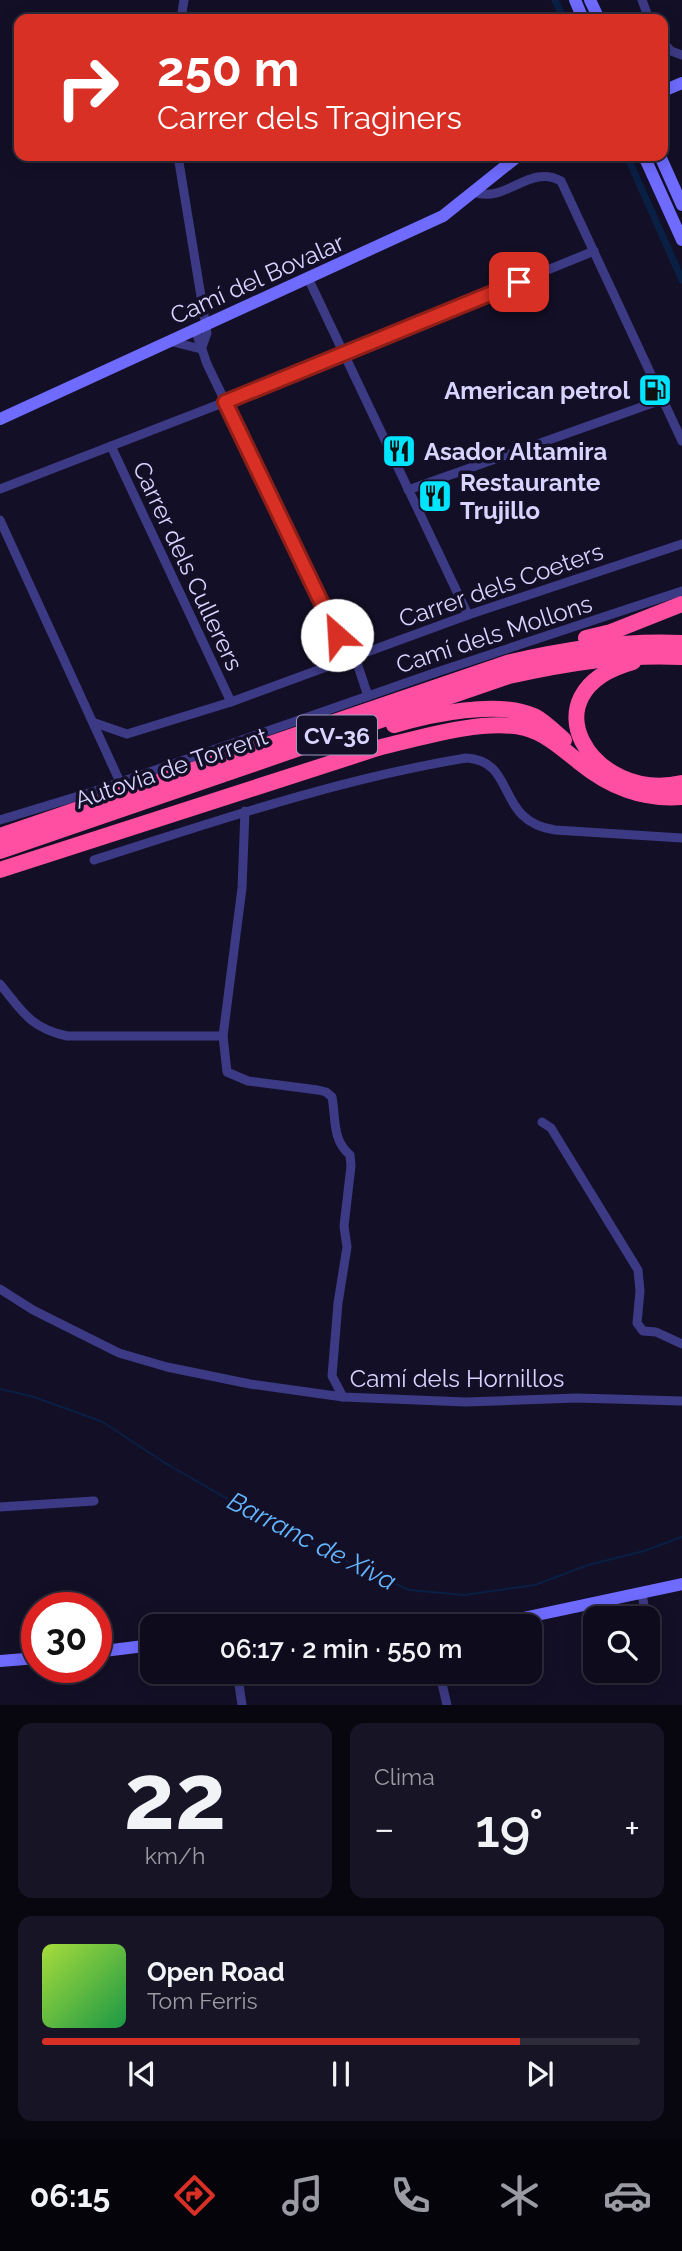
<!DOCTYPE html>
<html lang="es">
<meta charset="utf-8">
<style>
body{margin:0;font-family:Raleway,sans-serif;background:#171425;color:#f1f3f6;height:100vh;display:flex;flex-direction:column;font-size:26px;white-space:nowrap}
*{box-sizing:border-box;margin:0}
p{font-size:23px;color:#9b9ba3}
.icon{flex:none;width:38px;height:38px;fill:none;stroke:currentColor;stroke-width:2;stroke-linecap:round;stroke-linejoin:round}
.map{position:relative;height:1705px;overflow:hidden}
.sheet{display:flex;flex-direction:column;gap:18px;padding:18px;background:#08060f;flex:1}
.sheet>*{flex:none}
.banner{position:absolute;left:14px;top:14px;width:654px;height:147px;border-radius:14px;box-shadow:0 4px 18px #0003,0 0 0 2px #2e2b3b;background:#d93025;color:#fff;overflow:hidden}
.tools{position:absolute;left:583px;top:1606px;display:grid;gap:14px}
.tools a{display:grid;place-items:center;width:77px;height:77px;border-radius:14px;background:#0e0b1c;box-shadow:0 4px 18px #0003,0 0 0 2px #2e2b3b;font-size:35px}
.speed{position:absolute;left:21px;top:1592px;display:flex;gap:14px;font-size:35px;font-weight:700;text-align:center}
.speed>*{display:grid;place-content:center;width:91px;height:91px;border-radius:50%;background:#0e0b1c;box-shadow:0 4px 18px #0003,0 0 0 2px #2e2b3b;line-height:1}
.speed .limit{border:10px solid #d22;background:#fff;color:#111}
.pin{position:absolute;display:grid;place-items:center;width:60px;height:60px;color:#fff;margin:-30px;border-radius:14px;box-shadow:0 4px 10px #0006}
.me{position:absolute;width:77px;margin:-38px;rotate:334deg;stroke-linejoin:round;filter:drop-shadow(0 0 5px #0008)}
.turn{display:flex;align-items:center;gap:24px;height:147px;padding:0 28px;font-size:32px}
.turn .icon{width:91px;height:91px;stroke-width:2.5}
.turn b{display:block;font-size:49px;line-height:60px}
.big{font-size:52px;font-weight:600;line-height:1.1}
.sheet .widget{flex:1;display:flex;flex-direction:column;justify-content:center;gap:10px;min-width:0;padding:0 24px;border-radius:14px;background:#171425}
.sheet .dial{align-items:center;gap:0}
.dial b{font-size:91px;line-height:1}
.song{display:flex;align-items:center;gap:21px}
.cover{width:84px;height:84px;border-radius:10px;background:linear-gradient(135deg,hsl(80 70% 55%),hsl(140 70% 35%))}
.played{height:7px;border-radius:4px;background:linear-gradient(90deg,#d93025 80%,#2e2b3b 80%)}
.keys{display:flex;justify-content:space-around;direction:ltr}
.heat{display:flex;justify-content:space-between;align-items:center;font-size:38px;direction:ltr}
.sheet .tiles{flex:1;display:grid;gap:18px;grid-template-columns:1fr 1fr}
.widget:last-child{grid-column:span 2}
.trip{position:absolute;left:140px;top:1614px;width:402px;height:70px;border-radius:14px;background:#0e0b1c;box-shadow:0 4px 18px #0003,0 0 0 2px #2e2b3b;font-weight:600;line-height:70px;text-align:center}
.tabs{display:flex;height:112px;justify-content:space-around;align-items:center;background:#06040b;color:#9b9ba3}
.tabs .icon{width:49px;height:49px}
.tabs .current{color:#d93025}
.tabs b{font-size:32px;color:#f1f3f6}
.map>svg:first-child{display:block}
</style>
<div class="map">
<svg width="682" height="1705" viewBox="0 0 682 1705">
<rect width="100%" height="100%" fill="#130f26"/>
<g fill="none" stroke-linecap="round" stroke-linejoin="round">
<!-- stream -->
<path stroke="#0a1f44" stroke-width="2" d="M0,1389L34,1397L103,1422L165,1463L226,1498L350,1563L409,1590L464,1595L535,1585L588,1565L644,1551L682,1537"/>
<!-- canal -->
<g stroke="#0a1f44" stroke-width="7">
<path d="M555,0L564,19"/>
<path d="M627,156L682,280"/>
</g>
<!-- street -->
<g stroke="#3d3a85" stroke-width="9">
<path d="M642,0L649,19"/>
<path d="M181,19L184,0"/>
<path d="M663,42L671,51L682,55"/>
<path d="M178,156L207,333L202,347"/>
<path d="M474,192C506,204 530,163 561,181L682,441"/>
<path d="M308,278L468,615"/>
<path d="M195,329L207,364L349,659"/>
<path d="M169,341L201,349"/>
<path d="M111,446L231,702"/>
<path d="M0,489L225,402L594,251"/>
<path d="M408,490L664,399"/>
<path d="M0,520L120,782"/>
<path d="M355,657L368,696"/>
<path d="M95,723L127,734L231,702L468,615L682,544"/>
<path d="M245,811L242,888L223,1036L227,1072L248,1081L318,1090L326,1092L332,1097C336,1119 332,1140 350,1155L351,1166L344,1226L347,1247L338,1303L332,1376L343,1397"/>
<path d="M0,820L95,791L434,673L682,591"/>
<path d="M94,860C217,821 338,779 466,758C518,761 494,821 555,830L682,838"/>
<path d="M0,984C22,1011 30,1028 67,1036H223"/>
<path d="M542,1122L551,1128L638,1270L640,1291L637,1323L643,1331L656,1332L682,1344"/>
<path d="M0,1289L33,1310L119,1353L167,1367L250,1384L343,1397L466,1402L577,1398L682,1401"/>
<path d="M0,1507L94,1501"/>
<path d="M642,1593L646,1619"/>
<path d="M648,1625L655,1665"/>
<path d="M237,1671L242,1705"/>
<path d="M439,1671L447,1705"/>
</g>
<!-- secondary -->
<g stroke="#6f6bff" stroke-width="12">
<path d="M575,0L583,19"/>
<path d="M590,0L599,19"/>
<path d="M663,91L682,83"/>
<path d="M644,156L682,240"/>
<path d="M660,156L682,205"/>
<path d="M0,419L443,216L518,156"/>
<path d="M310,1626L523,1618L682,1584"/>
<path d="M96,1652L152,1645"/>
<path d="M0,1661L37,1658"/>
</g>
<!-- highway -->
<g stroke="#ff4fa3" stroke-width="16">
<path d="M586,638L611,632L682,604"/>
<path d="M633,662C523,692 592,804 682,783"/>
<path d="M394,725C432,714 497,700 534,716C544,721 555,732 564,740"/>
<path d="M0,836L507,663C565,649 622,640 682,643"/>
<path d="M0,851L509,676C567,663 623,654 682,657"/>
<path d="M0,870L378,748C419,738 484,718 525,728C545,733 563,749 579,762C610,787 642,800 682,797"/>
</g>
</g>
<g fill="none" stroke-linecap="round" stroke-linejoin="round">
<!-- route casing -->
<g stroke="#8d1f18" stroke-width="18">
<path id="route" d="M337,635L225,402L519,282"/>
</g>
<!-- route -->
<use href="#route" stroke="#d93025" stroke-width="12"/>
</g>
<!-- icons -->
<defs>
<g id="fuel-square" transform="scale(1.75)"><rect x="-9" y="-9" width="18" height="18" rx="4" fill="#00e5ff" stroke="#130f26"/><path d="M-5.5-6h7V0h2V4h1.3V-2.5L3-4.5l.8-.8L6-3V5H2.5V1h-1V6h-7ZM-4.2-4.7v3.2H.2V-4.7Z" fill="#111"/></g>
<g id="restaurant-square" transform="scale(1.75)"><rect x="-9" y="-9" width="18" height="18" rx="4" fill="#00e5ff" stroke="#130f26"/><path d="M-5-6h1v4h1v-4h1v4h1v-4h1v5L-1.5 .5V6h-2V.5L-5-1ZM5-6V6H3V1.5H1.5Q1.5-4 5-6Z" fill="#111"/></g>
</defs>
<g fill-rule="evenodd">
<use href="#fuel-square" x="655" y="390"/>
<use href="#restaurant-square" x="399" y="451"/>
<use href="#restaurant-square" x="435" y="496"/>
</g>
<g text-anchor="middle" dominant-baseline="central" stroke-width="7" stroke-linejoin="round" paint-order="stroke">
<!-- shield labels -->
<rect fill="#130f26" stroke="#9e99be" stroke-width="2" x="297" y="715.5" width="80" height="39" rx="5"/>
<g font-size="23" font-weight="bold" fill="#d9d4ff">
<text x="337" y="735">CV-36</text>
</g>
<!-- street labels -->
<g font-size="24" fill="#d9d4ff" stroke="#130f26">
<text transform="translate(257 279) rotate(-24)">Camí del Bovalar</text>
<text transform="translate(188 566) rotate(65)">Carrer dels Cullerers</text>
<text transform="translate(501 585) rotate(-19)">Carrer dels Coeters</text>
<text transform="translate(494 634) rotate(-18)">Camí dels Mollons</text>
<text transform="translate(171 768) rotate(-19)">Autovia de Torrent</text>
<text x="457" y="1378">Camí dels Hornillos</text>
</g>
<!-- poi labels -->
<g font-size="24" font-weight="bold" fill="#d9d4ff" stroke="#130f26" text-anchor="start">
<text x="630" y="390" text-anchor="end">American petrol</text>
<text x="424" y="451">Asador Altamira</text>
<text x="460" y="482">Restaurante<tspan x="460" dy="28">Trujillo</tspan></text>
</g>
<!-- water labels -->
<g font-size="26" font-style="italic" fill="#62b6ff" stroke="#130f26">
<text transform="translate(312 1541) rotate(27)">Barranc de Xiva</text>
</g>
</g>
</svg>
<div class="tools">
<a><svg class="icon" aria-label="search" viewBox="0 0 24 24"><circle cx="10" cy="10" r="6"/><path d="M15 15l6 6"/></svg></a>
</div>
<div class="speed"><div class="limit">30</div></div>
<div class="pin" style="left:519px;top:282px;background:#d93025"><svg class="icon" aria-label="arrive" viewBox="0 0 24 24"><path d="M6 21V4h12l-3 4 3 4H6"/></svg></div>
<svg class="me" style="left:337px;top:635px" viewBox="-20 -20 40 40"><circle r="19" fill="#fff"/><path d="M0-13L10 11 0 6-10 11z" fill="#d93025"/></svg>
<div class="trip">06:17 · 2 min · 550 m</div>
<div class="banner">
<div class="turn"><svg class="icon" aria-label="right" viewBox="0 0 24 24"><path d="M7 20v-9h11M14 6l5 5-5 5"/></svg><div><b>250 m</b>Carrer dels Traginers</div></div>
</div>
</div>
<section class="sheet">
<div class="tiles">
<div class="widget dial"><b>22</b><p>km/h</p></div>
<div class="widget"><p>Clima</p>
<div class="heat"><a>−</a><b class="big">19°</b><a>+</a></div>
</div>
<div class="widget">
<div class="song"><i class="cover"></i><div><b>Open Road</b><p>Tom Ferris</p></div></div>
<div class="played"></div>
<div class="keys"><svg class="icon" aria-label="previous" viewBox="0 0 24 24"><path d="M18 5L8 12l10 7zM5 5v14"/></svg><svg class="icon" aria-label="pause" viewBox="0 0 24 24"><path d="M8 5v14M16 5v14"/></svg><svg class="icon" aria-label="next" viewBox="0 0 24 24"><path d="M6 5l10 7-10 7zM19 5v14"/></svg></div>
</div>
</div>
</section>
<nav class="tabs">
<b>06:15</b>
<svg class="icon current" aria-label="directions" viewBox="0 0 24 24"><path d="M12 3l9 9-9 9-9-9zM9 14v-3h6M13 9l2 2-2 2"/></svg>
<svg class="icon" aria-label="music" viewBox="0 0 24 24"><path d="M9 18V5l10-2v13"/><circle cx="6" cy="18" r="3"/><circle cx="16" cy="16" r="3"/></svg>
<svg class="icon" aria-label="phone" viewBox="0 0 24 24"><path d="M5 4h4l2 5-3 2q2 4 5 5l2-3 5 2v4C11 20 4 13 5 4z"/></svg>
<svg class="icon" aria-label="climate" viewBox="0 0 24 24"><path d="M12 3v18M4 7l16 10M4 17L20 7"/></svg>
<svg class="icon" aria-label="car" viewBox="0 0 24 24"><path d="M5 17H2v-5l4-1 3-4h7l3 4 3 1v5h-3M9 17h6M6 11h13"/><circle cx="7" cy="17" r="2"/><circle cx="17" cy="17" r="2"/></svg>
</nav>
